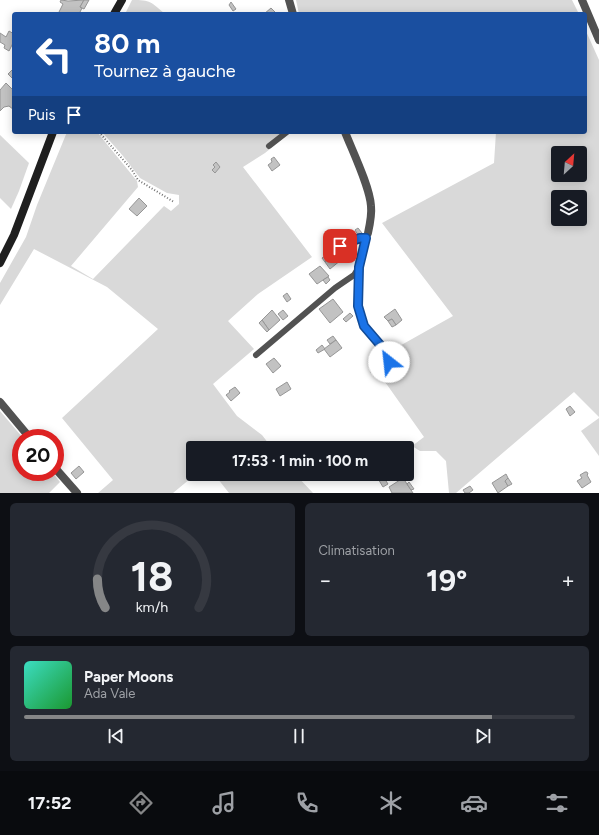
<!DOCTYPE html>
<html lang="fr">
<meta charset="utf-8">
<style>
body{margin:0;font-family:Figtree,sans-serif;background:#242831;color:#f1f3f6;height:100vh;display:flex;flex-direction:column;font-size:15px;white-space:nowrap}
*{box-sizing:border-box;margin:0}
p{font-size:13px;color:#9ea1a6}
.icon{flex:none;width:22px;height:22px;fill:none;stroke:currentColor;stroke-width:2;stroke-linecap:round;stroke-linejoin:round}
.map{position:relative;height:493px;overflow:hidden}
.side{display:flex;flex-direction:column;gap:10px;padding:10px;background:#0d0f14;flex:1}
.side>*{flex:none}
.top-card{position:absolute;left:12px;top:12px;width:575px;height:122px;border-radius:4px;box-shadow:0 2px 10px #0003;background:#1a4fa0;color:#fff;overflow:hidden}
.needle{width:26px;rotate:26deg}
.fabs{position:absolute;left:551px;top:146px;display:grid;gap:8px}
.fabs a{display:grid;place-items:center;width:36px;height:36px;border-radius:4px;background:#171b24;box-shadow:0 2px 10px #0003;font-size:20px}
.speed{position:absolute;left:12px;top:429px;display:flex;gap:8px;font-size:20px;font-weight:700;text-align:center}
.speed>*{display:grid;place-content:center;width:52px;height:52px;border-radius:50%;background:#171b24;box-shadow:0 2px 10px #0003;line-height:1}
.speed .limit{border:6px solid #d22;background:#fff;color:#111}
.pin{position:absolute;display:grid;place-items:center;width:34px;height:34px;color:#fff;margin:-17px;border-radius:8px;box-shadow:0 2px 6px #0006}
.me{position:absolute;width:44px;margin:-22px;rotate:331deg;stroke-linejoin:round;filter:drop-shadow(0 0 3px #0008)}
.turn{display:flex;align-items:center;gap:14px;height:84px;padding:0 16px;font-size:18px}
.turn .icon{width:52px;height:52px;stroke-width:2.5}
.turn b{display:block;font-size:28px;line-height:34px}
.then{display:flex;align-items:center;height:38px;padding:0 16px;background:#0003;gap:8px;font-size:15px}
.big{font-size:30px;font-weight:700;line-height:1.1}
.side .tile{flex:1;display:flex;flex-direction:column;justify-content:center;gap:6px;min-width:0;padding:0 14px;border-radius:6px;background:#242831}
.side .dial{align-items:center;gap:0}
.dial svg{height:104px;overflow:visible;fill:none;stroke:#363941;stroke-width:7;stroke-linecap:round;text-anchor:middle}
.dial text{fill:#f1f3f6;stroke:none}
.song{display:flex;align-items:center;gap:12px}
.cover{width:48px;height:48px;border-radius:6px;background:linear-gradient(135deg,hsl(170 70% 55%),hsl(130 70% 35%))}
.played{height:4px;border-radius:2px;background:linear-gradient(90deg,#858687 85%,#363941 85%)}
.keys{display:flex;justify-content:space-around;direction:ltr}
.heat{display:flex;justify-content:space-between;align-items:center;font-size:22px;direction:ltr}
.side .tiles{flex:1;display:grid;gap:10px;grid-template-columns:1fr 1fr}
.tile:last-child{grid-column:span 2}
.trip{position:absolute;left:186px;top:441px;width:228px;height:40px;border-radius:4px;background:#171b24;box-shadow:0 2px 10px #0003;font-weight:700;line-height:40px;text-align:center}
.tabs{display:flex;height:64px;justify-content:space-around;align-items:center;background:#090b0e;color:#9ea1a6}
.tabs .icon{width:28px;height:28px}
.tabs .active{color:#858687}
.tabs b{font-size:18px;color:#f1f3f6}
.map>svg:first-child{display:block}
</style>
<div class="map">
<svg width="599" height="493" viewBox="0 0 599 493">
<rect width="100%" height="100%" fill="#fff"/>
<!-- green -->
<g fill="#d9d9d9" fill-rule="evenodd">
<path d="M132,0C151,0 151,2 165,14H125Z"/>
<path d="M296,0H572L579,14H299Z"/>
<path d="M585,29L599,60V417L574,392L456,493H449L446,461L436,451H420L412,446L424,437L378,372L370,373L371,362L453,316L382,223L494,163L496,132H585ZM558,153H580V175H558ZM558,197H580V219H558Z"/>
<path d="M67,132H97L137,181L138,187L71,266L93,279L164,206L171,211L179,204V195L167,193L140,178L123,156L102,132H291L265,153L243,167L312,257L258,294L228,321L254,349L213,384L237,416L262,435L272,448H193V474H196L173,493H98L113,480L62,418L158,329L107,287L34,249L0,305V283L26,237L37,205Z"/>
<path d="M0,135L29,163L19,191L11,209L0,198Z"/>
<path d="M0,411L23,438H21V472H52L60,482L49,493H0Z"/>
<path d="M599,418V456L581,431Z"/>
<path d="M214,474H295L313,493H229Z"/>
</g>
<!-- building -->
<g fill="#c2c2c2" stroke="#969696">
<path d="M61,0L68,1L84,0L80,7L82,8L79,14H58L63,4L60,2Z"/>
<path d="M84,0H89L84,9L80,7Z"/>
<path d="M231,2L236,9L233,11L229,5Z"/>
<path d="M271,8L277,14H264Z"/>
<path d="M9,31L14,34V44L13,43L9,51L4,48L5,45L0,42V33L6,37Z"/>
<path d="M12,70L14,71V80L8,74Z"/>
<path d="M6,83L14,91L12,92L14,94V110L9,106L4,107L0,111V90Z"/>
<path d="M274,157L280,165L272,171L268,165L272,162L271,159Z"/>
<path d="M216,162L220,167L215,173L212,170L215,167L213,165Z"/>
<path d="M139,198L147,206L137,216L129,209Z"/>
<path d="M358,228L362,233L358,235L355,230Z"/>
<path d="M333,250L336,254L325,262L322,258Z"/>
<path d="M336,253L341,260L330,269L325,262Z"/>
<path d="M320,266L329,276L317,284L309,274Z"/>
<path d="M328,277L330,280L326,284L323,280Z"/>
<path d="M287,293L291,299L287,302L283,296Z"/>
<path d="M333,299L343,312L330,323L319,309Z"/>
<path d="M395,309L402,320L396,325L392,319L388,321L384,317Z"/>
<path d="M272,310L280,320L269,330L262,320Z"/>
<path d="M283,310L288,316L283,320L278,314Z"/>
<path d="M350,313L353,316L346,322L343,319Z"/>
<path d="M392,319L396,325L392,327L388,321Z"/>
<path d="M262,320L269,330L267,332L259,323Z"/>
<path d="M333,336L336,340L330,344L327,340Z"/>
<path d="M336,340L342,348L330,357L324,349Z"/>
<path d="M322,345L325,349L318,353L316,350Z"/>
<path d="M274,358L281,366L273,373L266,364Z"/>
<path d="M287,382L291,389L280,396L276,389Z"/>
<path d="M235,387L240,393L231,401L226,395L230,392L229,391Z"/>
<path d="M570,406L575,412L570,416L566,409Z"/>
<path d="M79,466L84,472L76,479L71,473Z"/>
<path d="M585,472H587L588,474L587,475L591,482L582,488L577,481L582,478L580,475Z"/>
<path d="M382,474H392L393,476L386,481L388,484L383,487L377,477Z"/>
<path d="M506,474L508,478L505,481L508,486L498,493L492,483Z"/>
<path d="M403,478L413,493H392L389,487Z"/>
<path d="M508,478L512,484L508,486L505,481Z"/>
<path d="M409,482L414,489L411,490L407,484Z"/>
<path d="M470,486L473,490L469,493H465L463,490Z"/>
</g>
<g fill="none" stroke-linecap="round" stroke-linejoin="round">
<!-- path -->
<path stroke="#747474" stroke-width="2" stroke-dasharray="1 2" stroke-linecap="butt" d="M99,132L132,170L138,180L174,202"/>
<!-- lane -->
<g stroke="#525252" stroke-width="6">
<path d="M269,146L287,132"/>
<path d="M340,247L360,238H366"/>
<path d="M359,268L358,306L364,326L388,354L391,370"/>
<path d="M256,355L335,288L354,275L359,267L368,233"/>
</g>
<!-- street -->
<g stroke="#525252" stroke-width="8">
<path d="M289,0L293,14"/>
<path d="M582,0L599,40"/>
<path d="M345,132C352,150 370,187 371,206C372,215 370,224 368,233"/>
<path d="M0,402L30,438"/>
<path d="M55,468L77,493"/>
</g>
<!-- secondary -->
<g stroke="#1f1f1f" stroke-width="8">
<path d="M114,14L122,0"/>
<path d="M0,263L14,235L53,132"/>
</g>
</g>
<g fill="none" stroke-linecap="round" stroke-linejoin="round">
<!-- route casing -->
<g stroke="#114b97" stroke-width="10">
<path id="route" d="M340,246L360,238H366L359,267L358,306L364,326L388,354L389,362"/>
</g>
<!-- route -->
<use href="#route" stroke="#1a73e8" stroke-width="7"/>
</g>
</svg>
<div class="fabs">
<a><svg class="needle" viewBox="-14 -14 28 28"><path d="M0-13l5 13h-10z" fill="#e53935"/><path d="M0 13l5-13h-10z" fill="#9ea1a6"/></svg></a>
<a><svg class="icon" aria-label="layers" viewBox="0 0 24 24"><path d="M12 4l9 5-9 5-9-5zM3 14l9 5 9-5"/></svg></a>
</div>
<div class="speed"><div class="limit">20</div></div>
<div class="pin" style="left:340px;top:246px;background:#d93025"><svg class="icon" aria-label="arrive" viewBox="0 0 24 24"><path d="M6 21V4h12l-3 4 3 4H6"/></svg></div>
<svg class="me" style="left:389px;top:362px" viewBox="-20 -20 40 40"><circle r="19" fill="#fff"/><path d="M0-13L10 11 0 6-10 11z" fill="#1a73e8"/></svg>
<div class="trip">17:53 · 1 min · 100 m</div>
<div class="top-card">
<div class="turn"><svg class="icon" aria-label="left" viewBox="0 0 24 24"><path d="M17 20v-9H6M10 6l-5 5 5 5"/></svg><div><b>80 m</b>Tournez à gauche</div></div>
<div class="then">Puis<svg class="icon" aria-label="arrive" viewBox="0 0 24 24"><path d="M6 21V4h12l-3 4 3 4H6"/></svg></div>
</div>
</div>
<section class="side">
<div class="tiles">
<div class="tile dial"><svg viewBox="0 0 100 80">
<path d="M14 69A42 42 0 1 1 86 69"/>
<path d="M14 69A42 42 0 0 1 8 47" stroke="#858687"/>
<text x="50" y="56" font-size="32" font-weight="700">18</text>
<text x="50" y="72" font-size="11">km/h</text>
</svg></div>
<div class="tile"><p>Climatisation</p>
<div class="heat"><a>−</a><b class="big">19°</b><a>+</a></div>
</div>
<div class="tile">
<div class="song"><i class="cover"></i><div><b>Paper Moons</b><p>Ada Vale</p></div></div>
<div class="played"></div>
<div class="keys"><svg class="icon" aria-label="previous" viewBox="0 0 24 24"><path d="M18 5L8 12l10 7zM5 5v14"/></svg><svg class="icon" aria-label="pause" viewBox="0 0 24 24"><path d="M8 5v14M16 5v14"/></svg><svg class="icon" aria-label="next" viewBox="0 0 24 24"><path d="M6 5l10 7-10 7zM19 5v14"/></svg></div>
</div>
</div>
</section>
<nav class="tabs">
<b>17:52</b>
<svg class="icon active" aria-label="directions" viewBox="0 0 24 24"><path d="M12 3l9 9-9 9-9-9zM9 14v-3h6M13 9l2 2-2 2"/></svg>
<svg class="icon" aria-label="music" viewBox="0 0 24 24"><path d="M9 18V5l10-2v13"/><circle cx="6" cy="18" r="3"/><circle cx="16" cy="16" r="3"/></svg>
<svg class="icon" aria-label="phone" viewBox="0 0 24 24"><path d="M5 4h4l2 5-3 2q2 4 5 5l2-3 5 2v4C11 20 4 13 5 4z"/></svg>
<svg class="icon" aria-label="climate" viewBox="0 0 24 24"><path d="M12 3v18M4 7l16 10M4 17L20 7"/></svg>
<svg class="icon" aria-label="car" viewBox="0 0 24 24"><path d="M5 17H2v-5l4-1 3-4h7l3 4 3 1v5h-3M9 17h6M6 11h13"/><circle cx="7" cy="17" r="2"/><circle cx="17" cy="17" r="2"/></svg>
<svg class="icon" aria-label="filters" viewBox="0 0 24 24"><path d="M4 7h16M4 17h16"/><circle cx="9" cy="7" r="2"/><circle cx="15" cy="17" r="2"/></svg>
</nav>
